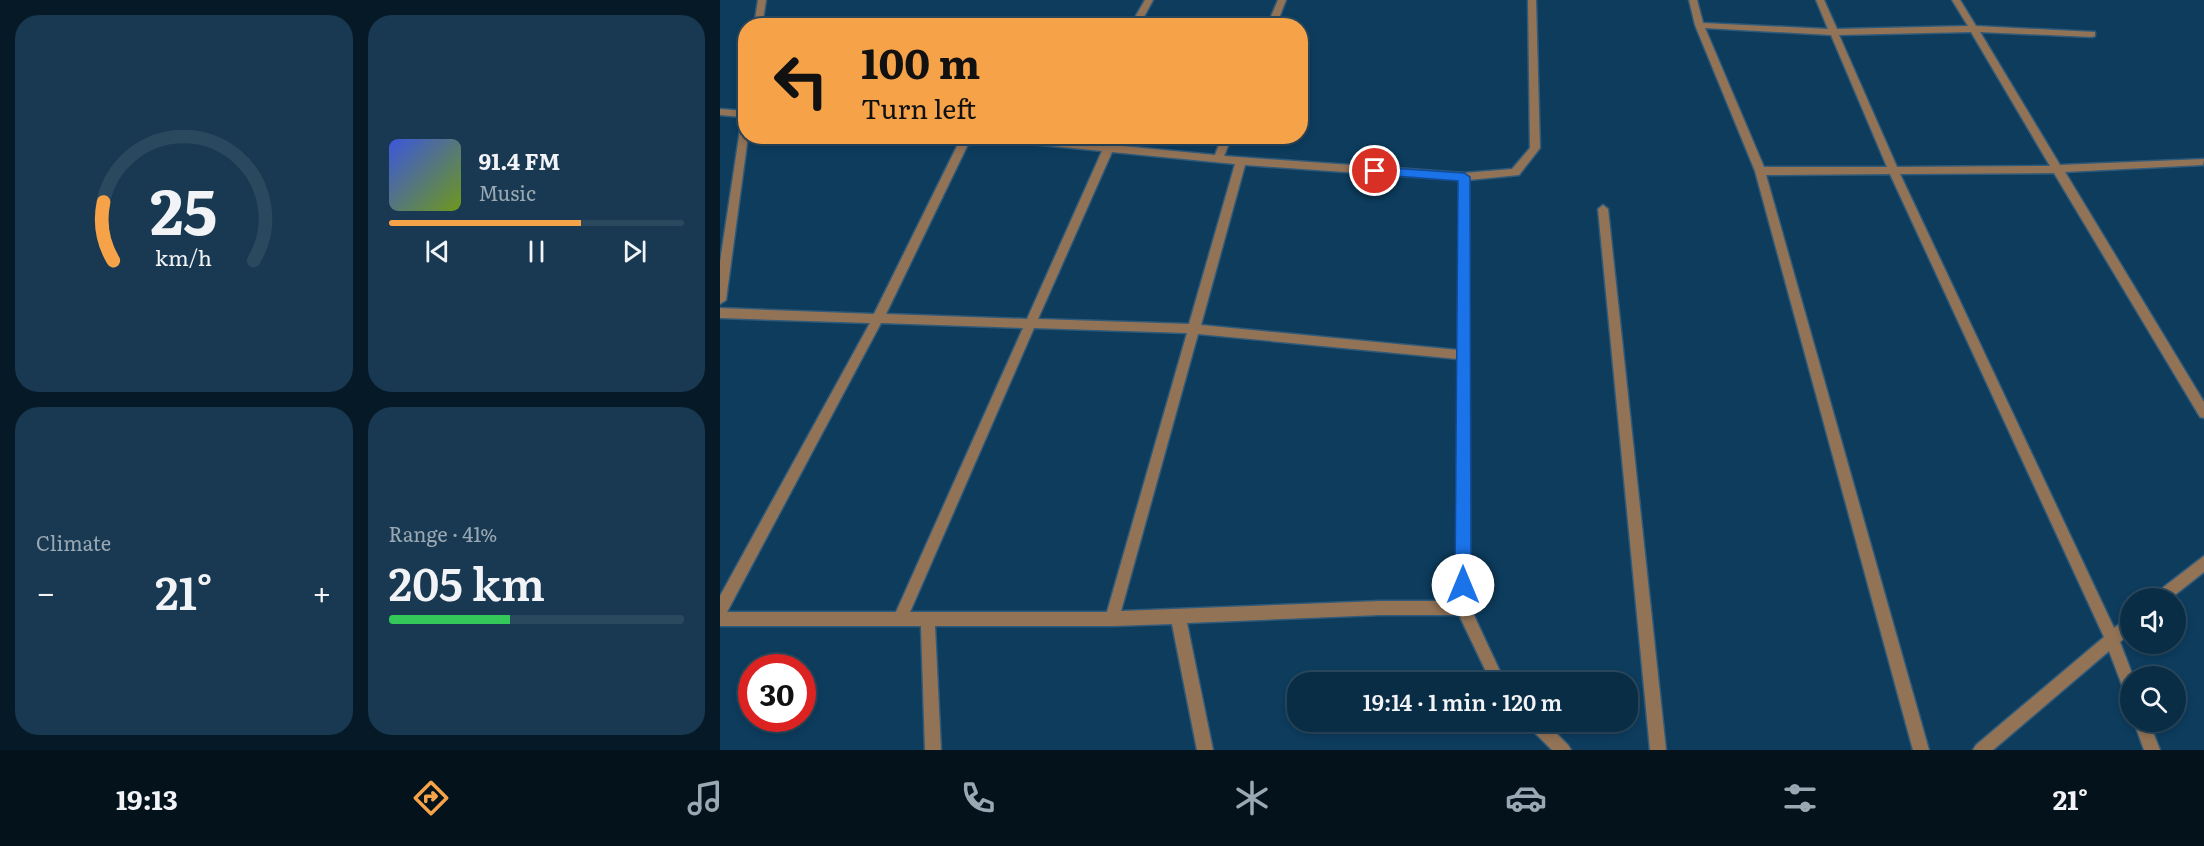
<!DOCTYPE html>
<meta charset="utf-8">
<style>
body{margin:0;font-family:Literata,serif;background:#183951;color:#f1f3f6;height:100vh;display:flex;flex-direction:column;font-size:22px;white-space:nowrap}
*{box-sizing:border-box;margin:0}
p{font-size:20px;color:#99a8b3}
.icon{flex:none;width:33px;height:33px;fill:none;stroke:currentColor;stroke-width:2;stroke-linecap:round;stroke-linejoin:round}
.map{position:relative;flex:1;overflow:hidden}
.side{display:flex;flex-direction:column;gap:15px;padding:15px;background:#061926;width:720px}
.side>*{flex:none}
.guide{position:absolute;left:18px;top:18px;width:570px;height:126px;border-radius:24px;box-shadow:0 3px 9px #0003,0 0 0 2px #2a495f;background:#f6a248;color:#111;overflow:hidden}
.buttons{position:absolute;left:1400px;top:588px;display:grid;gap:12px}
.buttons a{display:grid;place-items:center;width:66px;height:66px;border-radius:50%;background:#0a2d46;box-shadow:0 3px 9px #0003,0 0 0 2px #2a495f;font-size:30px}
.speed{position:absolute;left:18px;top:654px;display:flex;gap:12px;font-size:30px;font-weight:700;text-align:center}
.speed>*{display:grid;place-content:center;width:78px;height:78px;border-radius:50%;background:#0a2d46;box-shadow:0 3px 9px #0003,0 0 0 2px #2a495f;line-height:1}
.speed .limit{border:9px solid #d22;background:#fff;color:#111}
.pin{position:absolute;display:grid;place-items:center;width:51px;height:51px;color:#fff;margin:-26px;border:3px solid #fff;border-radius:50%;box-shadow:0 2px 6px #0007}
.me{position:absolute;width:66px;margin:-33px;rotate:0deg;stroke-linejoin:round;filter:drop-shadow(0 0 4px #0008)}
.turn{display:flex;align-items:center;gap:21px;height:126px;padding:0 24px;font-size:27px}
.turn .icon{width:78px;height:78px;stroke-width:2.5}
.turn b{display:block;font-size:42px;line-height:51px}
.big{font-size:45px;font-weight:600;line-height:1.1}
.side .widget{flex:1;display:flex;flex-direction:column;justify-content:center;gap:9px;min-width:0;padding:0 21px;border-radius:24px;background:#183951}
.side .dial{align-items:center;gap:0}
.dial svg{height:156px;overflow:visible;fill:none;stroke:#2a495f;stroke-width:7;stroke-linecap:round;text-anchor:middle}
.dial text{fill:#f1f3f6;stroke:none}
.song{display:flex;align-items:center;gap:18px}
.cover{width:72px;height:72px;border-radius:9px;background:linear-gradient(135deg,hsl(230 70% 55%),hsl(80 70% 35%))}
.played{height:6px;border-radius:3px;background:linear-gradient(90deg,#f6a248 65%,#2a495f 65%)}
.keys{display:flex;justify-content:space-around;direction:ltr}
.heat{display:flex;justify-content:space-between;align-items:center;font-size:33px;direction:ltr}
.charge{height:9px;border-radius:4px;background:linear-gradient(90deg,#34c759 41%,#2a495f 0)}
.side .tiles{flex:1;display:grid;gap:15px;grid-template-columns:repeat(2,1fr)}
.trip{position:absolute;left:567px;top:672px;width:351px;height:60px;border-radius:24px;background:#0a2d46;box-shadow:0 3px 9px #0003,0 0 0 2px #2a495f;font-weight:600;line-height:60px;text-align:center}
.menu{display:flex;height:96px;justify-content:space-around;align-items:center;background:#04121c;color:#99a8b3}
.menu .icon{width:42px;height:42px}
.menu .current{color:#f6a248}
.menu b{font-size:27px;color:#f1f3f6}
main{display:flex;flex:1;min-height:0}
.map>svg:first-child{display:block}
</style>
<main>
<section class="side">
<div class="tiles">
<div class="widget dial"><svg viewBox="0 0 100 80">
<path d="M14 69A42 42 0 1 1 86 69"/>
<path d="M14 69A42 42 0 0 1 9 39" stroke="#f6a248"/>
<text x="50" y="56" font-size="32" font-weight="700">25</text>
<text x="50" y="72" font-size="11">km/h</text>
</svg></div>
<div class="widget">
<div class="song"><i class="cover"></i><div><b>91.4 FM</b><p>Music</p></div></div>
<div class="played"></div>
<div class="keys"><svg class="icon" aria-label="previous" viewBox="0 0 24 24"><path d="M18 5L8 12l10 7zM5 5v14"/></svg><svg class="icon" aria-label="pause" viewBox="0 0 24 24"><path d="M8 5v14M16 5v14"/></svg><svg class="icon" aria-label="next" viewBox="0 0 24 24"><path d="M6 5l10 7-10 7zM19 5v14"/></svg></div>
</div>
<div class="widget"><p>Climate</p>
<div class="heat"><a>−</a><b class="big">21°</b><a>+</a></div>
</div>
<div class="widget"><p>Range · 41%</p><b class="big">205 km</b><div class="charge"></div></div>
</div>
</section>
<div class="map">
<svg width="1484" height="750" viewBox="0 0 1484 750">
<rect width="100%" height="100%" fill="#0d3c5d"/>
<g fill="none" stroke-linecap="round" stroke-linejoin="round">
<!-- street casing -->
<g stroke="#305a79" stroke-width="3">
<g id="street">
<path d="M38,0H46L42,26H34Z"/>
<path d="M425,0H433L419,26H410Z"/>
<path d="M558,0H566L556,26H547Z"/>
<path d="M808,0H816L820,148L799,175L749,180L750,607L785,682H771L739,615H660L467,623L493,750H477L452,624L392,626H215L221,750H205L201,626H0V596L150,323L0,318V308L154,314L242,136H252L166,314L307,319L382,151L260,139L255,136H300L495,155L502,136H512L504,156L744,173L792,169L810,148ZM392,152L515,164L469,324L318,319ZM525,165L739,180L738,350L481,325ZM161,323L303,328L176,612H7ZM314,328L467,333L387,612H190ZM478,334L738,359L736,601H660L401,611Z"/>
<path d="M969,0H977L983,23L1108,29L1096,0H1104L1117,29L1248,26L1232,0H1240L1256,26L1375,32V36L1372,37L1260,32L1340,165L1484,159L1483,165L1345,172L1484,402V418L1480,417L1334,173L1180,174L1394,628L1410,617V633L1400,642L1413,676H1410V695L1405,693L1389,651L1273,750H1253L1256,745L1384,637L1170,174L1046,175L1209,750H1193L1035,171L975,25ZM985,28L1111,35L1167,167H1044ZM1251,32L1330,166L1177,167L1119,35Z"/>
<path d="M0,109L26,111V136H28L6,300L0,304V262L22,117L0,115Z"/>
<path d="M883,205L888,209L946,750H930L878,209Z"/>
<path d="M1484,556V572L1451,598H1434L1436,593Z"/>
<path d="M806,722H825L848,745L851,750H832L809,727Z"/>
<path d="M1414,722H1429L1440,750H1424Z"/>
</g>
</g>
<!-- street -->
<use href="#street" fill="#937356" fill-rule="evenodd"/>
</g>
<!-- route -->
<path fill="#1a73e8" stroke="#114b97" stroke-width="1.5" d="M655,167L744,173L750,177L751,585L749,590L743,592L738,590L735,585L738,181L651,174V168Z"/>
</svg>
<div class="buttons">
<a><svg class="icon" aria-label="sound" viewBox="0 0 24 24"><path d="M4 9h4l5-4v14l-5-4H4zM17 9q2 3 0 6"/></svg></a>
<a><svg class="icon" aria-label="search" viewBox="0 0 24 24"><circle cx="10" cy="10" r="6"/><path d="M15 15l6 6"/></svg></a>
</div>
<div class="speed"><div class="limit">30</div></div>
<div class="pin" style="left:655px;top:171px;background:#d93025"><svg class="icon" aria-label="arrive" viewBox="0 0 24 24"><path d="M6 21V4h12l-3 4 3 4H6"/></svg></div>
<svg class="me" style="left:743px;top:585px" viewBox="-20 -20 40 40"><circle r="19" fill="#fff"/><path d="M0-13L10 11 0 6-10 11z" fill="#1a73e8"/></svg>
<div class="trip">19:14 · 1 min · 120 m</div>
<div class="guide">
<div class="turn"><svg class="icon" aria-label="left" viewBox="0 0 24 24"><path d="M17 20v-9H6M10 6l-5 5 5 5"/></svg><div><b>100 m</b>Turn left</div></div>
</div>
</div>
</main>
<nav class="menu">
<b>19:13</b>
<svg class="icon current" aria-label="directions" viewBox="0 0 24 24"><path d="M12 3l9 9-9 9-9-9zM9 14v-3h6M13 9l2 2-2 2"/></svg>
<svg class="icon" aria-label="music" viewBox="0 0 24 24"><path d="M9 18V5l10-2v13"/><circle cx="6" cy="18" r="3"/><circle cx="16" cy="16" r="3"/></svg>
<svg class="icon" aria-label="phone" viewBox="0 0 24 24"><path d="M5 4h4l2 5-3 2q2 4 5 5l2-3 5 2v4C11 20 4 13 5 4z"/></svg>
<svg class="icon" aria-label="climate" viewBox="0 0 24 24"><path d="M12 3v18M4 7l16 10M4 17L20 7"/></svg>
<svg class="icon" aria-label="car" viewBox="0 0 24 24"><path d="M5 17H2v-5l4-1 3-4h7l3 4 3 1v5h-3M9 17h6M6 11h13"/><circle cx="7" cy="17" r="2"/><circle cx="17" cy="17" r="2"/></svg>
<svg class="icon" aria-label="filters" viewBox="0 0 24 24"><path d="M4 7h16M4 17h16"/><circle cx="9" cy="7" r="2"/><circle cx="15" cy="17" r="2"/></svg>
<b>21°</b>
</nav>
